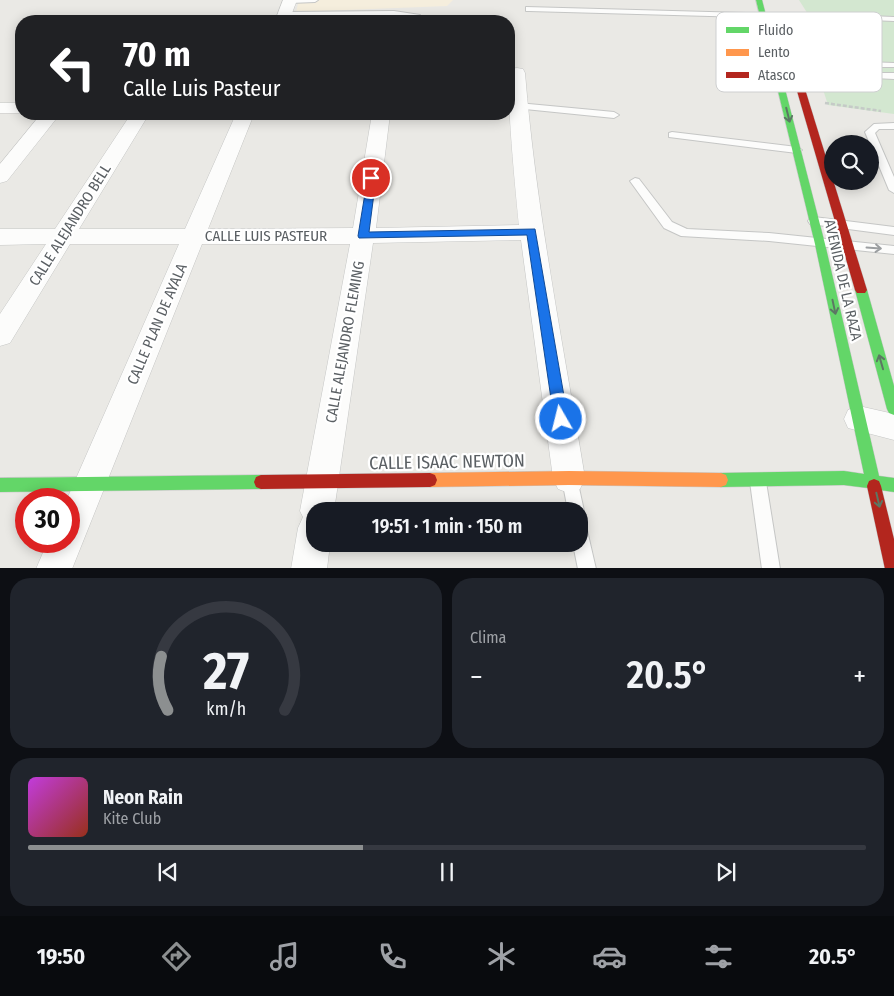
<!DOCTYPE html>
<html lang="es">
<meta charset="utf-8">
<style>
body{margin:0;font-family:"Fira Sans Condensed",sans-serif;background:#20242c;color:#f1f3f6;height:100vh;display:flex;flex-direction:column;font-size:19px;white-space:nowrap}
*{box-sizing:border-box;margin:0}
p{font-size:16px;color:#9ea1a6}
.icon{flex:none;width:28px;height:28px;fill:none;stroke:currentColor;stroke-width:2;stroke-linecap:round;stroke-linejoin:round}
.map{position:relative;height:568px;overflow:hidden}
.side{display:flex;flex-direction:column;gap:10px;padding:10px;background:#0d0f14;flex:1}
.side>*{flex:none}
.banner{position:absolute;left:15px;top:15px;width:500px;height:105px;border-radius:20px;box-shadow:0 2px 12px #0003;background:#202124;color:#fff;overflow:hidden}
.fabs{position:absolute;left:824px;top:135px;display:grid;gap:10px}
.fabs a{display:grid;place-items:center;width:55px;height:55px;border-radius:50%;background:#171b24;box-shadow:0 2px 12px #0003;font-size:25px}
.speed{position:absolute;left:15px;top:488px;display:flex;gap:10px;font-size:25px;font-weight:700;text-align:center}
.speed>*{display:grid;place-content:center;width:65px;height:65px;border-radius:50%;background:#171b24;box-shadow:0 2px 12px #0003;line-height:1}
.speed .limit{border:8px solid #d22;background:#fff;color:#111}
.pin{position:absolute;display:grid;place-items:center;width:42px;height:42px;color:#fff;margin:-21px;border:2px solid #fff;border-radius:50%;box-shadow:0 1px 5px #0007}
.me{position:absolute;width:55px;margin:-28px;rotate:352deg;stroke-linejoin:round;filter:drop-shadow(0 0 4px #0008)}
.turn{display:flex;align-items:center;gap:18px;height:105px;padding:0 25px;font-size:22px}
.turn .icon{width:65px;height:65px;stroke-width:2.5}
.turn b{display:block;font-size:35px;line-height:42px}
.big{font-size:38px;font-weight:600;line-height:1.1}
.side .card{flex:1;display:flex;flex-direction:column;justify-content:center;gap:8px;min-width:0;padding:0 18px;border-radius:20px;background:#20242c}
.side .dial{align-items:center;gap:0}
.dial svg{height:130px;overflow:visible;fill:none;stroke:#363941;stroke-width:7;stroke-linecap:round;text-anchor:middle}
.dial text{fill:#f1f3f6;stroke:none}
.song{display:flex;align-items:center;gap:15px}
.cover{width:60px;height:60px;border-radius:8px;background:linear-gradient(135deg,hsl(290 70% 55%),hsl(10 70% 35%))}
.played{height:5px;border-radius:2px;background:linear-gradient(90deg,#8c8f90 40%,#363941 40%)}
.keys{display:flex;justify-content:space-around;direction:ltr}
.heat{display:flex;justify-content:space-between;align-items:center;font-size:28px;direction:ltr}
.side .tiles{flex:1;display:grid;gap:10px;grid-template-columns:1fr 1fr}
.card:last-child{grid-column:span 2}
.trip{position:absolute;left:306px;top:502px;width:282px;height:50px;border-radius:20px;background:#171b24;box-shadow:0 2px 12px #0003;font-weight:600;line-height:50px;text-align:center}
.tab-bar{display:flex;height:80px;justify-content:space-around;align-items:center;background:#090b0e;color:#9ea1a6}
.tab-bar .icon{width:35px;height:35px}
.tab-bar .active{color:#8c8f90}
.tab-bar b{font-size:22px;color:#f1f3f6}
.map>svg:first-child{display:block}
</style>
<div class="map">
<svg width="894" height="569" viewBox="0 0 894 569">
<rect width="100%" height="100%" fill="#eae9e5"/>
<!-- commercial -->
<path fill="#f5eedd" d="M299,0H453L447,6L296,12Z"/>
<!-- green -->
<path fill="#d3e7d0" d="M799,0H894V114L828,105L818,74L823,71L815,55L810,54L803,36L820,33Z"/>
<g fill="none" stroke-linecap="round" stroke-linejoin="round">
<!-- lane casing -->
<g stroke="#c5c6c5" stroke-width="2">
<g id="lane">
<path d="M287,0H318L315,2L290,3Z"/>
<path d="M526,7L778,14L782,16L778,18L529,11H526Z"/>
<path d="M394,11L420,15L423,21H415L414,19L394,15L285,16L281,14L285,12Z"/>
<path d="M844,15L894,17V21L847,19H844Z"/>
<path d="M781,58L859,65L865,62L894,63V67H866L876,73H894V79L874,78L859,70L784,62H781Z"/>
<path d="M518,103L614,112L619,115L614,118L515,108L513,106Z"/>
<path d="M894,123V129H879L875,133L894,177V193L889,190L865,132L874,124Z"/>
<path d="M672,132L797,147L802,150L797,153L669,137V133Z"/>
<path d="M635,178L639,179L672,222L687,229L769,233L894,246V254L769,241L681,236L664,228L630,181Z"/>
<path d="M814,217L894,227V235L810,224L808,221L810,218Z"/>
<path d="M570,472L576,474L584,511L580,517V511H568L562,479L564,474Z"/>
<path d="M758,474L764,477L766,482L780,569H762L750,482L752,477Z"/>
<path d="M580,524L586,526L596,569H578L573,544H580Z"/>
</g>
</g>
<!-- street casing -->
<g stroke="#c5c6c5" stroke-width="1">
<g id="street">
<path d="M283,0H297L289,21H275Z"/>
<path d="M517,68L523,69L525,73C536,210 563,343 585,478L580,489L569,493L558,489L553,478L521,240L373,243L334,511H315V544H330L327,569H291L298,528L303,517L300,511L350,244H202L72,569H36L48,541H69V499H67L179,244H70L10,343L0,346V314L46,244L0,245V229H55L131,114H149L79,229H185L236,114H254L208,229L353,228L372,114H390L376,228L519,225C517,204 504,80 511,69Z"/>
<rect x="0" y="103" width="21" height="10"/>
<path d="M41,114H60L7,181L0,183V164Z"/>
<path d="M859,406L894,414V440L848,428L844,419L848,410Z"/>
</g>
</g>
<!-- fast casing -->
<g stroke="#c7c7c7" stroke-width="1">
<g id="fast">
<path d="M756,0H762L825,244L879,476L894,478V492L880,490L874,493L869,491L868,488L844,485L721,487L716,485L714,480L716,475L721,473L844,471L864,474L815,244Z"/>
<path d="M861,286L867,290L894,386V415L889,413L887,409L855,290Z"/>
<path d="M261,475L266,477L268,482L266,487L261,489L0,492V478Z"/>
</g>
</g>
<!-- slow casing -->
<g stroke="#c7c7c7" stroke-width="1">
<path id="slow" d="M569,471L721,473L726,475L728,480L726,485L721,487L569,485L430,487L425,485L423,480L425,475L430,473Z"/>
</g>
<!-- jam casing -->
<g stroke="#c7c7c7" stroke-width="1">
<g id="jam">
<path d="M789,58L796,60L867,290L865,293H857L855,290L788,60Z"/>
<path d="M430,473L435,475L437,480L435,485L430,487L261,489L256,487L254,482L256,477L261,475Z"/>
<path d="M874,479L879,481L881,486L894,539V569H885L867,486L869,481Z"/>
</g>
</g>
<!-- path -->
<path stroke="#c5cac7" stroke-width="2.5" stroke-dasharray="4 2" stroke-linecap="butt" d="M825,103L881,111"/>
<!-- lane -->
<use href="#lane" fill="#fcfcfb" fill-rule="evenodd"/>
<!-- street -->
<use href="#street" fill="#fcfcfb" fill-rule="evenodd"/>
<!-- fast -->
<use href="#fast" fill="#63d668" fill-rule="evenodd"/>
<!-- slow -->
<use href="#slow" fill="#ff974d" fill-rule="evenodd"/>
<!-- jam -->
<use href="#jam" fill="#b3261e" fill-rule="evenodd"/>
</g>
<!-- one-way arrows -->
<defs><path id="oneway-shaft" d="M-6 0H5M1.5-3L5.5 0L1.5 3" fill="none" stroke-width="1.6" stroke-linecap="round" stroke-linejoin="round" transform="scale(1.25)"/></defs>
<g stroke="#5c7764">
<use href="#oneway-shaft" transform="translate(788 115) rotate(76)"/>
<use href="#oneway-shaft" transform="translate(834 307) rotate(78)"/>
<use href="#oneway-shaft" transform="translate(881 362) rotate(-106)"/>
<use href="#oneway-shaft" transform="translate(878 500) rotate(77)"/>
</g>
<use stroke="#9b9ea0" href="#oneway-shaft" transform="translate(874 248) rotate(4)"/>
<!-- route -->
<path fill="#1a73e8" stroke="#114b97" d="M368,175H371L376,178L369,232L535,229L568,419L566,424L561,425L556,424L554,419L527,235L359,238L358,236Z"/>
<g text-anchor="middle" dominant-baseline="central" stroke-width="4.5" stroke-linejoin="round" paint-order="stroke">
<!-- street labels -->
<g font-size="15" fill="#5a5f63" stroke="#fff">
<text transform="translate(70 225) rotate(-58)">CALLE ALEJANDRO BELL</text>
<text x="266" y="236">CALLE LUIS PASTEUR</text>
<text transform="translate(843 280) rotate(77)">AVENIDA DE LA RAZA</text>
<text transform="translate(157 324) rotate(-67)">CALLE PLAN DE AYALA</text>
<text transform="translate(345 342) rotate(-80)">CALLE ALEJANDRO FLEMING</text>
</g>
<!-- near-street labels -->
<g font-size="18" fill="#5a5f63" stroke="#fff">
<text transform="translate(447 462) rotate(-1)">CALLE ISAAC NEWTON</text>
</g>
</g>
<!-- legend -->
<rect x="716" y="12" width="166" height="80" rx="8" fill="#fff" stroke="#cecfd0" stroke-width="1"/>
<rect x="726" y="27" width="23" height="6" fill="#63d668"/>
<rect x="726" y="49" width="23" height="7" fill="#ff974d"/>
<rect x="726" y="72" width="23" height="6" fill="#b3261e"/>
<g font-size="14" fill="#5a5f63">
<text x="758" y="35">Fluido</text>
<text x="758" y="57">Lento</text>
<text x="758" y="80">Atasco</text>
</g>
</svg>
<div class="fabs">
<a><svg class="icon" aria-label="search" viewBox="0 0 24 24"><circle cx="10" cy="10" r="6"/><path d="M15 15l6 6"/></svg></a>
</div>
<div class="speed"><div class="limit">30</div></div>
<div class="pin" style="left:371px;top:178px;background:#d93025"><svg class="icon" aria-label="arrive" viewBox="0 0 24 24"><path d="M6 21V4h12l-3 4 3 4H6"/></svg></div>
<svg class="me" style="left:561px;top:419px" viewBox="-20 -20 40 40"><circle r="17" fill="#1a73e8" stroke="#fff" stroke-width="3"/><path d="M0-11L8 9 0 5-8 9z" fill="#fff"/></svg>
<div class="trip">19:51 · 1 min · 150 m</div>
<div class="banner">
<div class="turn"><svg class="icon" aria-label="left" viewBox="0 0 24 24"><path d="M17 20v-9H6M10 6l-5 5 5 5"/></svg><div><b>70 m</b>Calle Luis Pasteur</div></div>
</div>
</div>
<section class="side">
<div class="tiles">
<div class="card dial"><svg viewBox="0 0 100 80">
<path d="M14 69A42 42 0 1 1 86 69"/>
<path d="M14 69A42 42 0 0 1 10 36" stroke="#8c8f90"/>
<text x="50" y="56" font-size="32" font-weight="700">27</text>
<text x="50" y="72" font-size="11">km/h</text>
</svg></div>
<div class="card"><p>Clima</p>
<div class="heat"><a>−</a><b class="big">20.5°</b><a>+</a></div>
</div>
<div class="card">
<div class="song"><i class="cover"></i><div><b>Neon Rain</b><p>Kite Club</p></div></div>
<div class="played"></div>
<div class="keys"><svg class="icon" aria-label="previous" viewBox="0 0 24 24"><path d="M18 5L8 12l10 7zM5 5v14"/></svg><svg class="icon" aria-label="pause" viewBox="0 0 24 24"><path d="M8 5v14M16 5v14"/></svg><svg class="icon" aria-label="next" viewBox="0 0 24 24"><path d="M6 5l10 7-10 7zM19 5v14"/></svg></div>
</div>
</div>
</section>
<nav class="tab-bar">
<b>19:50</b>
<svg class="icon active" aria-label="directions" viewBox="0 0 24 24"><path d="M12 3l9 9-9 9-9-9zM9 14v-3h6M13 9l2 2-2 2"/></svg>
<svg class="icon" aria-label="music" viewBox="0 0 24 24"><path d="M9 18V5l10-2v13"/><circle cx="6" cy="18" r="3"/><circle cx="16" cy="16" r="3"/></svg>
<svg class="icon" aria-label="phone" viewBox="0 0 24 24"><path d="M5 4h4l2 5-3 2q2 4 5 5l2-3 5 2v4C11 20 4 13 5 4z"/></svg>
<svg class="icon" aria-label="climate" viewBox="0 0 24 24"><path d="M12 3v18M4 7l16 10M4 17L20 7"/></svg>
<svg class="icon" aria-label="car" viewBox="0 0 24 24"><path d="M5 17H2v-5l4-1 3-4h7l3 4 3 1v5h-3M9 17h6M6 11h13"/><circle cx="7" cy="17" r="2"/><circle cx="17" cy="17" r="2"/></svg>
<svg class="icon" aria-label="filters" viewBox="0 0 24 24"><path d="M4 7h16M4 17h16"/><circle cx="9" cy="7" r="2"/><circle cx="15" cy="17" r="2"/></svg>
<b>20.5°</b>
</nav>
